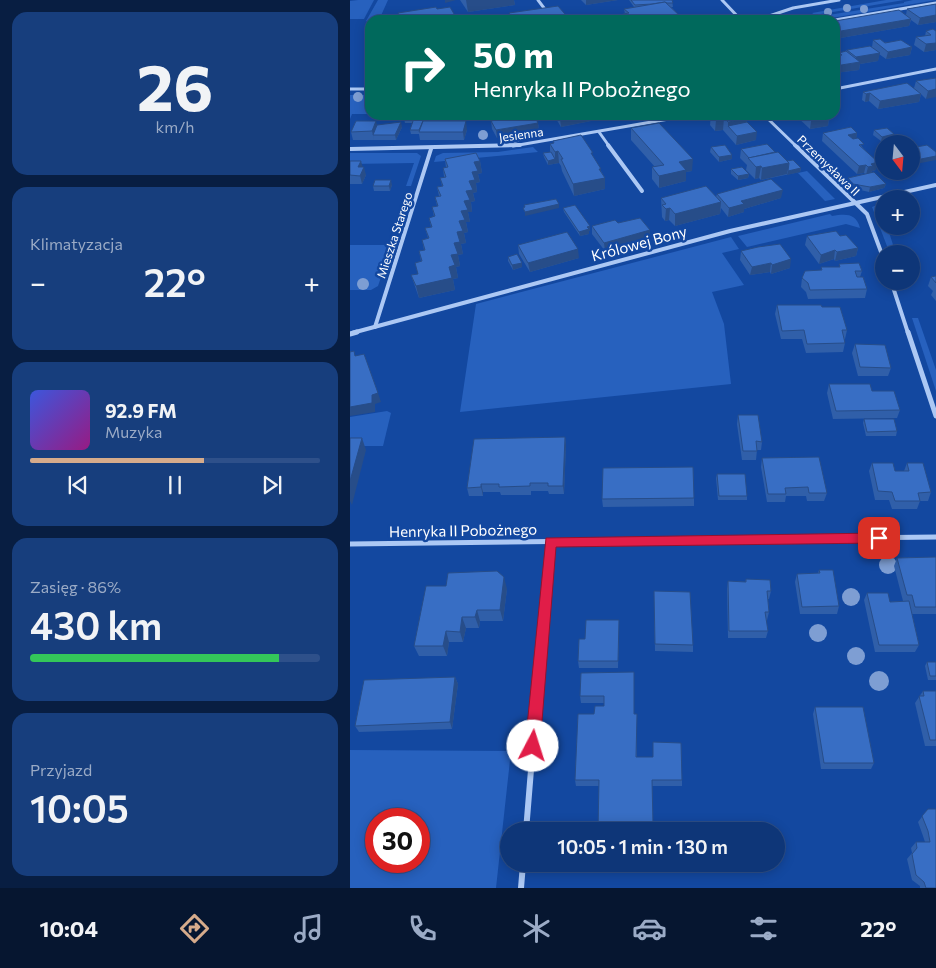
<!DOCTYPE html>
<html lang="pl">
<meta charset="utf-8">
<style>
body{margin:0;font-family:Commissioner,sans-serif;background:#173e7d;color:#f1f3f6;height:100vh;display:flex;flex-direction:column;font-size:19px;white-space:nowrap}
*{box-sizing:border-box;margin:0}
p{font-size:16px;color:#9babc6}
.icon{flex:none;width:28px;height:28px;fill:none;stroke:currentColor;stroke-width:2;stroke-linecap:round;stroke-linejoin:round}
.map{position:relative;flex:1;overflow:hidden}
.drawer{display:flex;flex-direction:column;gap:12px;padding:12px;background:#081e42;width:350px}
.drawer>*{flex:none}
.top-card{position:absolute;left:15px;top:15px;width:475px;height:105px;border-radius:15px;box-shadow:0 2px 12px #0003,0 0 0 1px #2e508a;background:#00695c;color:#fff;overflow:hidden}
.needle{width:32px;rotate:164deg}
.tools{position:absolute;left:525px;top:135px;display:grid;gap:10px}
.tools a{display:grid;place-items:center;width:45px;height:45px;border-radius:50%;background:#0e3678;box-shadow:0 2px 12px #0003,0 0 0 1px #2e508a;font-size:25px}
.speed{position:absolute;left:15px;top:808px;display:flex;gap:10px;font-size:25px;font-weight:700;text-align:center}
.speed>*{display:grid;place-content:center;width:65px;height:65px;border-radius:50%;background:#0e3678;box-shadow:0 2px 12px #0003,0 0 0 1px #2e508a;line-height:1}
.speed .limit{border:8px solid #d22;background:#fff;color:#111}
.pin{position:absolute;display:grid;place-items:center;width:42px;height:42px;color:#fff;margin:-21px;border-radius:10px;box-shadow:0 2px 8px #0006}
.me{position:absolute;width:55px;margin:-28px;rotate:5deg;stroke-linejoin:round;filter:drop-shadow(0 0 4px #0008)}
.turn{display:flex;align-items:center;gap:18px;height:105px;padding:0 25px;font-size:22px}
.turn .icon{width:65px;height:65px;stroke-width:2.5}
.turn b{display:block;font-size:35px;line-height:42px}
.big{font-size:38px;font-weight:600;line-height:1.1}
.drawer .widget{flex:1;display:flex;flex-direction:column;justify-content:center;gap:8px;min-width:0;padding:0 18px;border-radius:15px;background:#173e7d}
.drawer .dial{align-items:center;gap:0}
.dial b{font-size:65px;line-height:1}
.song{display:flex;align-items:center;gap:15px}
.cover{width:60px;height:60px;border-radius:8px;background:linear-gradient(135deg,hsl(230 70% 55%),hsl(310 70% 35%))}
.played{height:5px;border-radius:2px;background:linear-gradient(90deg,#d6ab8b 60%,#2e508a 60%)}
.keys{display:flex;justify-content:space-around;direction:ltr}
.heat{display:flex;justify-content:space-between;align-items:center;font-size:28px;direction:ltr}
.charge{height:8px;border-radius:4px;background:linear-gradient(90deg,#34c759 86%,#2e508a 0)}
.trip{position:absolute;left:150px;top:822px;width:285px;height:50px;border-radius:25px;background:#0e3678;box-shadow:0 2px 12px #0003,0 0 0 1px #2e508a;font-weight:600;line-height:50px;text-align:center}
.tab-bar{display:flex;height:80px;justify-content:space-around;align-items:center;background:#061630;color:#9babc6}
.tab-bar .icon{width:35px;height:35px}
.tab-bar .on{color:#d6ab8b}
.tab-bar b{font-size:22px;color:#f1f3f6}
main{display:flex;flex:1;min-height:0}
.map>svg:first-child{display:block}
</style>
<main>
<section class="drawer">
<div class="widget dial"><b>26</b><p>km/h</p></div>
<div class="widget"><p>Klimatyzacja</p>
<div class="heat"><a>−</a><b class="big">22°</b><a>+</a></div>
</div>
<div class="widget">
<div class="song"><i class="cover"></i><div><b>92.9 FM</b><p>Muzyka</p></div></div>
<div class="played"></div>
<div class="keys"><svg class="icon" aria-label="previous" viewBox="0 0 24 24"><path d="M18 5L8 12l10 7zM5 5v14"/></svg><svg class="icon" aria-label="pause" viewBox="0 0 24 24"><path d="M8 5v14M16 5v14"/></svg><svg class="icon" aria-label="next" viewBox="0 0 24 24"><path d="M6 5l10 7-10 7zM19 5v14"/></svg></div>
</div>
<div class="widget"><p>Zasięg · 86%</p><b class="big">430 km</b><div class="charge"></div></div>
<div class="widget"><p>Przyjazd</p><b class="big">10:05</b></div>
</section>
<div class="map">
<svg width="586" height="888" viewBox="0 0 586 888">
<rect width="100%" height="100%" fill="#1348a0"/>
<!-- green -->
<g fill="#2761be" fill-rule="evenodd">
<path d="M8,0H24L14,19H0V1Z"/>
<path d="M28,0H38L29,20H20V23L16,21Z"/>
<path d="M536,0H554L465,15L462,13Z"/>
<path d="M563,0H586L470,20H447L554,3V2Z"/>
<path d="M0,95H20V114H2L0,119Z"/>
<path d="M183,147L188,152L84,162L86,156L93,153L148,152Z"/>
<path d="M0,153H67L71,156L61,186H56L64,163L0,164Z"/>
<path d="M457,171L485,199L475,201L448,173Z"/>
<path d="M534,202V226H537L546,254H540L522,207Z"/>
<path d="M480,214L482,216C496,214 506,213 510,228L496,224L397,247L388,236Z"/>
<path d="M381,237L389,249L372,253L394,285L362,292L374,324L381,384L110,412L126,304Z"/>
<path d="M0,245H42L28,286L21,290H0Z"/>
<path d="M562,318H568L586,370V391Z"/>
<path d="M37,411L41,413L33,446H0V417Z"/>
<path d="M0,750L161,751L146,888H0ZM26,819H69V861H26Z"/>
</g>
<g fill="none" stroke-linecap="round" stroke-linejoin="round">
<!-- minor-far3 -->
<g stroke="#acc8f4" stroke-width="3">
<path d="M188,0L197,12"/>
<path d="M372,0L391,20"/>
<path d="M407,20L443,8L489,0"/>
<path d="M485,20L586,3"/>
<path d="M0,89H20"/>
<path d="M485,89L586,69"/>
<path d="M414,115L446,146"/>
<path d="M249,132L259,146"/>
<path d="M163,146L342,115"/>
</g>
<!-- minor-far2 -->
<g stroke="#acc8f4" stroke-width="4">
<path d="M258,145L292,191"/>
<path d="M445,145L517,214L534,260"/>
<path d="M0,149L170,145"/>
<path d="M541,281L558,333"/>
<path d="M25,327L81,149"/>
<path d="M2,333L380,231L586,185"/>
</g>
<!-- minor-far1 -->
<g stroke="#acc8f4" stroke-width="5">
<path d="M558,332L586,416"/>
<path d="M0,334L7,332"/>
<path d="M0,544L586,537"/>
<path d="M197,576L200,542"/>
</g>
<!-- minor -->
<g stroke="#acc8f4" stroke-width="6">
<path d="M176,831L197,574"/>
<path d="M171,888L173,864"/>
</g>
</g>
<!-- trees -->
<g fill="#7e9ed3">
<circle cx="497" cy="8" r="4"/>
<circle cx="514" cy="9" r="4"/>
<circle cx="478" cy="12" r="4"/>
<circle cx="8" cy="97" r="5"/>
<circle cx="133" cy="135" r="5"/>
<circle cx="165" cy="138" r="5"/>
<circle cx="13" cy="284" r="6"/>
<circle cx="538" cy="565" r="9"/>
<circle cx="501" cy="597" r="9"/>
<circle cx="468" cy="633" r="9"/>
<circle cx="506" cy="656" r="9"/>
<circle cx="529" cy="681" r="10"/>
</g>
<!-- wall -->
<g fill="#305fa9">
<path d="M110,0H164L165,5L118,12Z"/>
<path d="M231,0H268L236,5Z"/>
<path d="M279,0H322L323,7H321L330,16V20H273V14H275L274,9L284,7Z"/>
<path d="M586,4V22L568,25L561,20L559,26L485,39V21L556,15L557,9Z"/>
<path d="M159,13L220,20H234H160Z"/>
<path d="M576,31H586V50L574,52L564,45L566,37L575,36Z"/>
<path d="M523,40L562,47L560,55L536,59L529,54L528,61L510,64L509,70L485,73V56H488L489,53L496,51L497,50L522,47Z"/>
<path d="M586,78L576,99L571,94L569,102L528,109L519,101L515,102L512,100L513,92L564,88L566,81Z"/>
<path d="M55,115L74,120L75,121L117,130L114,140H70L69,134H61L60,130L62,123H55L54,119Z"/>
<path d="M205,115H251V119L211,127L205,117Z"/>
<path d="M361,115H395L397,119V122L406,140L386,145L373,130L365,131L360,125Z"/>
<path d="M445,115H477L479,117L478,126L460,129Z"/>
<path d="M141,121L188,123L189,131L147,138L142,129Z"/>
<path d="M27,125L52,127L46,140H3L1,132Z"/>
<path d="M281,128L342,171L336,172V181L309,188L302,179V167H305L281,140Z"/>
<path d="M524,130L543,138L531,141L523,135Z"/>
<path d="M473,133H507L506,138L513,148L526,170L522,171V173L536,184L534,188L519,192L502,188L497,182L498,178L515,174L514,173L507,174L472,141Z"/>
<path d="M203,141L243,157L255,178V189L224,196L212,171L211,166L209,163L198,165L194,157L193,153L200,152V144L203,143Z"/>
<path d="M361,147L382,155V159L369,162L360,152Z"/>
<path d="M391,149L425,152L437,161L451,168L450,172L411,180L409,178L405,179L396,170L397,165L390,158Z"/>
<path d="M95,159L130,161L132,173L128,174L130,182L126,183L127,192L123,193L125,201L121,202L122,212H118L120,222H116L118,232L114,233L116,243L111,244L113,254L108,255L110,266L106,267L108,278L103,279L105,290L69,298L61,275L68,274L65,263L71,261L69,251L74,250L72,240L78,238L75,228L81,227L79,218L84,217L82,207L87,206L85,197L89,196L87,187L92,186L90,178L94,177L93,168H96Z"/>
<path d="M0,161L16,175L12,184H0Z"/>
<path d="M381,169L399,174L398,178L388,180L381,174Z"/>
<path d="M42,185L40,191H24L23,186Z"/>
<path d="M367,194L431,198L394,209V212L378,217L371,208L370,214L325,226L319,220L315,221L312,217L311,198L366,197Z"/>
<path d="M213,208L240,226V231H239V234L230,236L214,212Z"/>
<path d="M268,223L300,239L255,251L242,234V226Z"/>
<path d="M457,236H490L508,248L506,256L485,261L484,259L469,264L455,245Z"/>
<path d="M168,245L229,258L180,272L169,254Z"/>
<path d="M391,251L440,268L421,274L420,272L400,275L390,260Z"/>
<path d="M158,257L172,267L163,270L158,261Z"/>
<path d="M489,264L512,271L510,277L517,289L515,298L458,299L456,292L451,287L452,278L471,270V267H489Z"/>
<path d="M586,276V301L581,295L583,291L578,286L581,277Z"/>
<path d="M427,305L472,307L497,330L495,339H494L495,343L493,352L456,353L452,339H431L425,314Z"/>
<path d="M505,344L541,368L538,376H508L502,353Z"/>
<path d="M479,384L522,391L550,410L547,418L483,419L477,393Z"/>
<path d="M388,415L412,442L411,450H407L406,460H392L387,424Z"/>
<path d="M514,419L547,431L546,436H516L513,423Z"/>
<path d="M215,437L216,445L214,494H199L198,491H181V495H151L150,492H133V496H119L117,488Z"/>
<path d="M412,458L477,493L474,501H457L456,496H436L435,502H417L411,467Z"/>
<path d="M522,463L545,471H554L557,463L581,492L578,501H570L567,509H542L539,500H525L519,471Z"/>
<path d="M367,474L397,496V500H368L366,478Z"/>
<path d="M344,498V506L253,507L252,499Z"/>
<path d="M586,557V614H562L569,645L565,652H525L514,600L517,593L540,602L553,601L544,566L547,558Z"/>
<path d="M469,570L489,606L487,614H450L445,582L447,574L468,573Z"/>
<path d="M396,579L421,591L419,599H418L419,612L417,620H416L418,631L416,638H378L377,589L378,581L395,582Z"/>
<path d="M157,589L153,621H130L129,628H116L113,642H99L97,656H69L64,646Z"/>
<path d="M304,591L343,645V652L305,651Z"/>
<path d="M269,620L268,668H229L228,661L235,639Z"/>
<path d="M577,662H586V680H578L575,666Z"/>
<path d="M231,673L285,714L287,757L332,780V786H302L303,824L249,786H226L225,780L244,714L254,706V703H231L230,696Z"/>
<path d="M105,677L108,684L102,729L9,732L5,726Z"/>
<path d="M573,691H586V746H575L565,703Z"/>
<path d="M465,707L524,763L521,769H471L463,714Z"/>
<path d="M578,809L586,888H570V886L562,880L557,859L562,853L561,848L566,842H575L573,836L568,822Z"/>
</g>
<!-- shaded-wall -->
<g fill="#274d89">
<path d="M95,0H106L95,3Z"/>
<path d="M116,0H164L165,5L118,12Z"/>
<path d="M236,0H268L236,5Z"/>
<path d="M586,15V22L568,25L570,18Z"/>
<path d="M330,16V20H309Z"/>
<path d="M561,19L559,26L485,39V32Z"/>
<path d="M586,38V50L574,52L576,44Z"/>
<path d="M562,47L560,55L536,59L538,52Z"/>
<path d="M530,53L528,61L510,64L509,70L485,73V66L505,63L506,57Z"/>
<path d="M586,89V97L576,99L578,91Z"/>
<path d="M520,93L519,101L515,102L516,94Z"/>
<path d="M571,94L569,102L528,109L530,101Z"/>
<path d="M229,115H251V119L211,127L210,119Z"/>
<path d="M479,117L478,126L460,129L461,121Z"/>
<path d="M374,118L373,130L365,131L366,120Z"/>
<path d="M397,119L396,130L378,126V122Z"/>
<path d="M26,121L28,129L23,135L24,140L22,131Z"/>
<path d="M116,121L117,130L114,140L113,132Z"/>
<path d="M51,122L52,127L46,140L45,135Z"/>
<path d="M188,123L189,131L147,138L146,130Z"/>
<path d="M407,132L406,140L386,145L387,136Z"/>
<path d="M507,133L506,141L498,135Z"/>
<path d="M544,134L543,138L531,141L532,137Z"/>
<path d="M208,151L209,163L198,165V161L205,159V152Z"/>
<path d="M382,155V159L369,162V157Z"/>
<path d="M428,155L411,167L409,178L405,179L406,167Z"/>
<path d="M586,156V160L561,165V161Z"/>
<path d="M343,159L342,171L336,172V181L309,188V176L329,162Z"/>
<path d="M11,161L13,168L14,167L16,175L12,184L8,167Z"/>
<path d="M130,161L132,173L128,174L130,182L126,183L127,192L123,193L125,201L121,202L122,212H118L120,222H116L118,232L114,233L116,243L111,244L113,254L108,255L110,266L106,267L108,278L103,279L105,290L69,298L66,286L99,267L111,211L124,162Z"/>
<path d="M528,162L526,170L522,171L521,174L516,175L518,167L521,164Z"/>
<path d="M439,163L437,174L411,180L412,168Z"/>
<path d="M516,165L514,173L507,174L509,166Z"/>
<path d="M451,168L450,172L437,175L438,171Z"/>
<path d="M249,169H251V178H255V189L224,196L223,184Z"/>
<path d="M399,174L398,178L388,180V176Z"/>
<path d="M41,180L42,185L40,191L39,186Z"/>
<path d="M536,184L534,188L519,192L520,187Z"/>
<path d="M433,190L431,198L394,209V212L378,217L379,208L391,201Z"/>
<path d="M371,202L370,214L325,226V214Z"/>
<path d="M209,204V208L175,216V212Z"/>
<path d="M320,208L319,220L315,221L316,209Z"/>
<path d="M240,226V231H239V234L230,236L229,232L237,227Z"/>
<path d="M300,230V239L255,251L254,243Z"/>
<path d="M508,248L506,256L485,261L487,252Z"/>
<path d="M228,249L229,258L180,272L178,263Z"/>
<path d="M485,250L484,259L469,264L471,255Z"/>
<path d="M441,259L440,268L421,274L422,265Z"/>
<path d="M172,263V267L163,270L162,265Z"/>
<path d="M421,263L420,272L400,275L402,267Z"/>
<path d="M28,393L31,402L25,404V412L0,416V407L22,395Z"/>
<path d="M215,437L216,445L214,494L213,486Z"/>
<path d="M12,438L16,450L2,505L0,501V481Z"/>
<path d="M131,484L133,492V496L131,487Z"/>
<path d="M154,577L157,589L153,621L150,610Z"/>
<path d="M127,610L130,621L129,628L125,617Z"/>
<path d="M112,617L116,628L113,642L110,632Z"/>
<path d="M96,631L99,642L97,656L93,646Z"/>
<path d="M105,677L108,684L102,729L100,722Z"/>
</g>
<!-- building -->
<g fill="#386ec4" stroke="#274d89">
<path d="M281,0H322L323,3H317L315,2L302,4L285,5Z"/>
<path d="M315,2L330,16L309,20H278L273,14L279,13L274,9Z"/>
<path d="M586,4V15L570,18L557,9Z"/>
<path d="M208,6L220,20L232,18L234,20H164L159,13Z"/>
<path d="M86,7L87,9L100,7L107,19L119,17L121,20H51L48,13Z"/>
<path d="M549,10L561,19L485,32V21Z"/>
<path d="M583,29L586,31V43L576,44L566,37L581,35L576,31Z"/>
<path d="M530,39L535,43L551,40L562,47L538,52L523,40Z"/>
<path d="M520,46L530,53L506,57L497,50Z"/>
<path d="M496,51L510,62L485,66V56L492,55L489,53Z"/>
<path d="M586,78V89L578,91L566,81Z"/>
<path d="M557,83L571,94L530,101L520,93L516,94L513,92Z"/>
<path d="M55,115H63L62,118L54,119Z"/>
<path d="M65,115H74L73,118L75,121H73L69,130H60Z"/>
<path d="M174,115H184L188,123L146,130L141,121Z"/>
<path d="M208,115H229L210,119Z"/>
<path d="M362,115H395L397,119L378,122L374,118L366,120Z"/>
<path d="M455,115H477L479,117L461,121Z"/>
<path d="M6,121H26L22,131L1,132Z"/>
<path d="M73,121H116L113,132H69Z"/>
<path d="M51,122L45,135H23L27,125Z"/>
<path d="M397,122L407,132L387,136L378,126Z"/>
<path d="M309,123L343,159L329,162L336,170L309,176L302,167L314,165L281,128Z"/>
<path d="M501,127L507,133L498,135L503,139L508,138L514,144L509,145L528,162L521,164L523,166L518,167L516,165L509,166L473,133Z"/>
<path d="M537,128L544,134L532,137L524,130Z"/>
<path d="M231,135L243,153H241L251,169H249L255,178L223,184L211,159H213L208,151L205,152L200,144L204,143L203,141Z"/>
<path d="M417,144L425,152L399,158L391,149Z"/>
<path d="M375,145L382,155L369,157L361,147Z"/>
<path d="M577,145L586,152V156L561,161V148Z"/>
<path d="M201,152L205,159L198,161L193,153Z"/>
<path d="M428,152L439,163L412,168L411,166L406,167L398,158Z"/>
<path d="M126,153L130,161L124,162L128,171L122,172L125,180L119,181L123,190L116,191L120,200L114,201L118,210L111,211L115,220L109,221L113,231L107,232L110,242L104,243L108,254L101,255L105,265L99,267L102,278L66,286L61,275L68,274L65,263L72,261L69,251L75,250L72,240L79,238L75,228L82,227L79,218L85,216L82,207L88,206L85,197L91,196L87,187L93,186L90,178L96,177L93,168L98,167L95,159Z"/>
<path d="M443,160L451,168L438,171L439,163L437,161Z"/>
<path d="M0,161H11L8,167H14L10,176L0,175Z"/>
<path d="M392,167L399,174L388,176L381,169Z"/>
<path d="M524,172L536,184L520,187L503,184L498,178Z"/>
<path d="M421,179L433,190L391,201L394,204L379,208L367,194Z"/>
<path d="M25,180H41L39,186H23Z"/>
<path d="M356,186L371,202L325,214L320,208L316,209L312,205L316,204L311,198Z"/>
<path d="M206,199L209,204L175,212L173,208L175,207L174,205Z"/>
<path d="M225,205L240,226L237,227L239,229L229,232L213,208Z"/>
<path d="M290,218L300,230L254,243L242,226L265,220L268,223Z"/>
<path d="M486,231L490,236L496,235L508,248L487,252L485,250L471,255L457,236Z"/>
<path d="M217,232L228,249L178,263L168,245Z"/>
<path d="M430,244L441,259L422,265L421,263L402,267L391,251L408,247Z"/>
<path d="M167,254L172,263L162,265L158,257Z"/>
<path d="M509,263L512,271H505L507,277H513L517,289L460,290L458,283L452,278L455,271L472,270L471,267H490L489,264Z"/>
<path d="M586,276V283L581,277Z"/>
<path d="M427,305H471L472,307H490L497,330H492L495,343L457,344L454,330L432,331Z"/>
<path d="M505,344L535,345L541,368L510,367Z"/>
<path d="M4,351L5,356L14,354L28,393L22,395V403L0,407V352Z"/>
<path d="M479,384H520L522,391H544L550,410L486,411Z"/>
<path d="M388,415H408L412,442L406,441L407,451H393Z"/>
<path d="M514,419H544L547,431L517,432Z"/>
<path d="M215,437L213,486H198V483H180V486L149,487V484H131V487L117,488L124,439Z"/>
<path d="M0,438H12L0,481Z"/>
<path d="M469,457L477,493H459L458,487L435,488L436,494H418L412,458Z"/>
<path d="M522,463H543L545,471H559L557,463H573L581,492L568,493L570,501H545L542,492L528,491Z"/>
<path d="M343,467L344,498L252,499L253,468Z"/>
<path d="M367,474H395L397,496H369Z"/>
<path d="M586,557V607H565L562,595H557L547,558Z"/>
<path d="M469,570H483L489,606L452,607L447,574L470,573Z"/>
<path d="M147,571L154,577L150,610H127L125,617H112L110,632L96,631L93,646H64L76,586H96L98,573Z"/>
<path d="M396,579L420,580L421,591H417L419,612H415L418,631H379L378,581L396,582Z"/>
<path d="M304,591L340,592L343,645L305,644Z"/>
<path d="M517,593H538L540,602L559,601L569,645H529Z"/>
<path d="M236,620H269L268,661H228L229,639H235Z"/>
<path d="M577,662H586V676H580Z"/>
<path d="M284,672V714H287L286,757H303V742L331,743L332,780H302L303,824L309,831H248L249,780H225L228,714H244L245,706H254V696H230L231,673Z"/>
<path d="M105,677L100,722L5,726L14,680Z"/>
<path d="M573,691H586V740H580L569,696H574Z"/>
<path d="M465,707H513L524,763H474Z"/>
<path d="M578,809H586V888H576L574,882L566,875L562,854L567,848L566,842H580L578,831L572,816Z"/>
</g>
<!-- route -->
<path fill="#e11d48" stroke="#92132f" d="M529,533L533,534L535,538L533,541L529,543L206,547L190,746L188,752L183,754L178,752L175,746L196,538Z"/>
<g text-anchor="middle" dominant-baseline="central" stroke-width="5" stroke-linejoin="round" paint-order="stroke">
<!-- far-street labels -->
<g font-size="12" fill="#fff" stroke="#1348a0">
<text transform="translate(171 134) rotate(-8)">Jesienna</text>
<text transform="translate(479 165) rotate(44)">Przemysława II</text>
<text transform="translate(44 235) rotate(-72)">Mieszka Starego</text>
</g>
<!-- street labels -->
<g font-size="15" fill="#fff" stroke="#1348a0">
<text transform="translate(289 243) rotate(-15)">Królowej Bony</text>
<text transform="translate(113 530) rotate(-1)">Henryka II Pobożnego</text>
</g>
</g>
</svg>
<div class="tools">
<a><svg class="needle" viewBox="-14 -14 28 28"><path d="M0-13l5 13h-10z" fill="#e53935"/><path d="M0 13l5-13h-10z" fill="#9babc6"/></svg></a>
<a>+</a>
<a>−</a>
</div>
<div class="speed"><div class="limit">30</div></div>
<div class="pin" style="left:529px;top:538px;background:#d93025"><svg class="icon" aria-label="arrive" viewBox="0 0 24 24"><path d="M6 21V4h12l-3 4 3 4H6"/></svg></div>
<svg class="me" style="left:183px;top:746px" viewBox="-20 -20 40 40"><circle r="19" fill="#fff"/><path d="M0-13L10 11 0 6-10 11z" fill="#e11d48"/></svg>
<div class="trip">10:05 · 1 min · 130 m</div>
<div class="top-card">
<div class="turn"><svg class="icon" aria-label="right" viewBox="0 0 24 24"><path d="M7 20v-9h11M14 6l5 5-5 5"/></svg><div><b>50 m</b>Henryka II Pobożnego</div></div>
</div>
</div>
</main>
<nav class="tab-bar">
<b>10:04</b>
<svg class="icon on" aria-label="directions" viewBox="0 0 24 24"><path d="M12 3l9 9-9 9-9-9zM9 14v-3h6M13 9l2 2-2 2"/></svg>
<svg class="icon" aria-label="music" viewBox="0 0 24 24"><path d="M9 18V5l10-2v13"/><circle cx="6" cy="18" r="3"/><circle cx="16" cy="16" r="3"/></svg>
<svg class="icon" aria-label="phone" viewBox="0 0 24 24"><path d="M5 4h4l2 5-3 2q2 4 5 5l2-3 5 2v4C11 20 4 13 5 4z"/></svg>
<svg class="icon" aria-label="climate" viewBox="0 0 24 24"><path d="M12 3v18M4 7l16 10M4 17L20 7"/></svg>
<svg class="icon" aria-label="car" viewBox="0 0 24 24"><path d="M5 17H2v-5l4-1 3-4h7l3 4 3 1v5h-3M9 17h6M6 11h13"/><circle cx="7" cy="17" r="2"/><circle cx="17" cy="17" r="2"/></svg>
<svg class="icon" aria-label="filters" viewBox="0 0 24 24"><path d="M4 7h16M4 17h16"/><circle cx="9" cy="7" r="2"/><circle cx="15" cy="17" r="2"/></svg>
<b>22°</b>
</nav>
